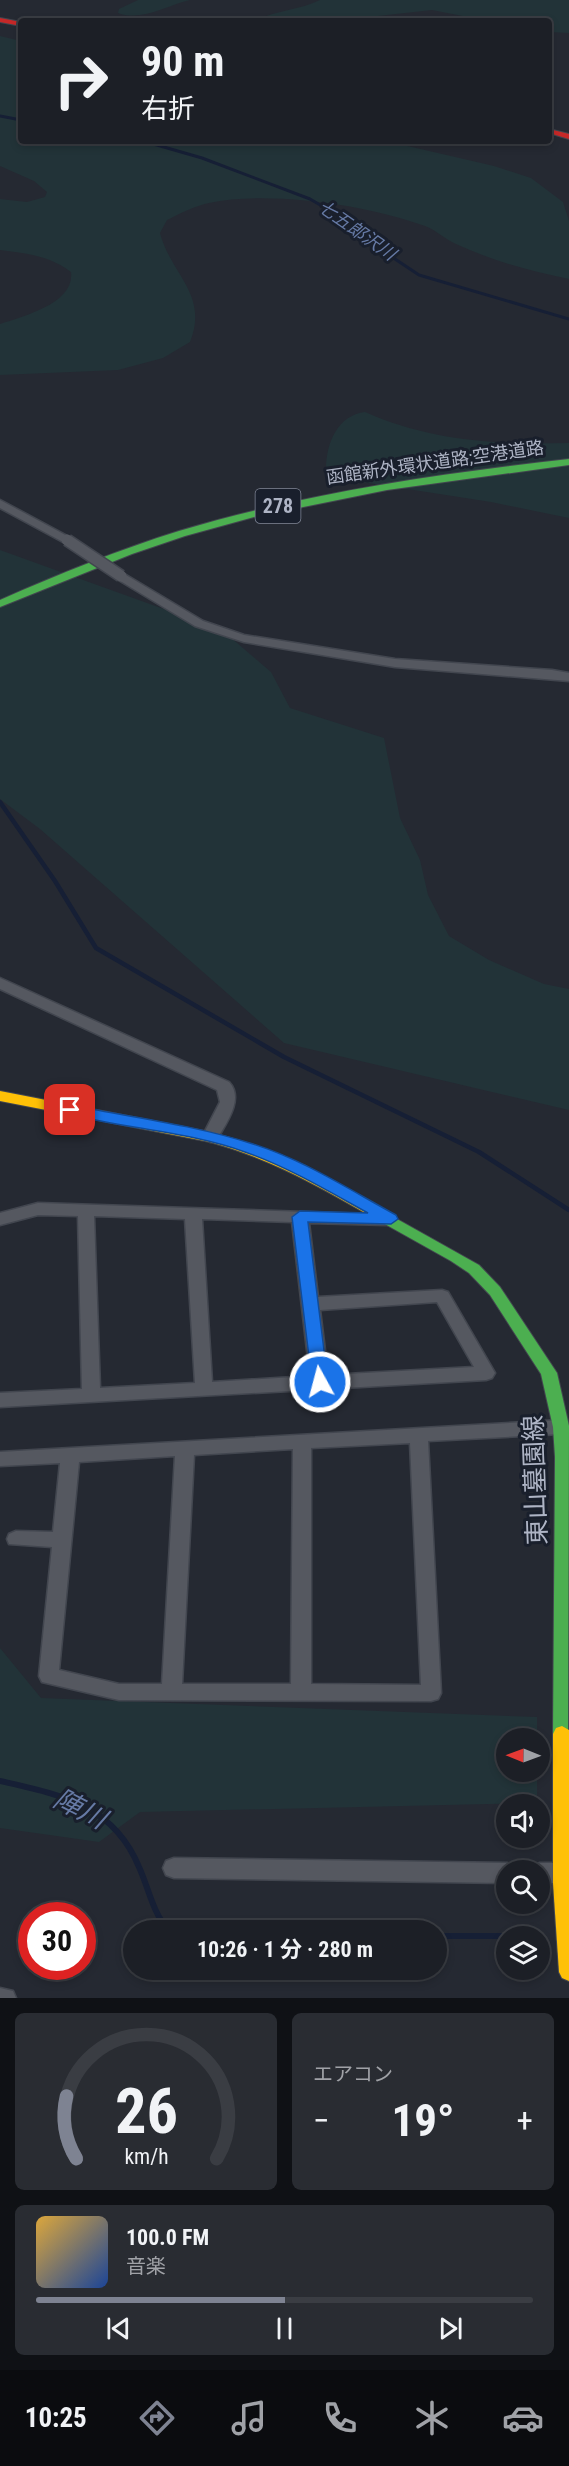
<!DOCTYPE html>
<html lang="ja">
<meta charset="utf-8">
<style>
body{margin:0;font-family:"Roboto Condensed","Noto Sans JP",sans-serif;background:#292c32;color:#f1f3f6;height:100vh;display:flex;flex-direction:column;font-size:22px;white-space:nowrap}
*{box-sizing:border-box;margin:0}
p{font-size:20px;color:#a0a2a7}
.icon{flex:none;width:33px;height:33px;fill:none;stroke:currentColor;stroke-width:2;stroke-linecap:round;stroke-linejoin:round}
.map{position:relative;height:1998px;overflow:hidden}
.side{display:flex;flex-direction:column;gap:15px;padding:15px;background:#0f1115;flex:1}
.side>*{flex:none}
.guide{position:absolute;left:18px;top:18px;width:534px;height:126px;border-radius:6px;box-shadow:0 3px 9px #0003,0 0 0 2px #3a3d43;background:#1c1f26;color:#f1f3f6;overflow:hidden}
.needle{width:39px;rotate:271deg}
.controls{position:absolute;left:496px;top:1728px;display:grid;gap:12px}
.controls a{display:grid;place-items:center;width:54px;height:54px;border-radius:50%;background:#1c1f26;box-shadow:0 3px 9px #0003,0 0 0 2px #3a3d43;font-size:30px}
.speed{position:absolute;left:18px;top:1902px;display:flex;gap:12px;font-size:30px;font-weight:700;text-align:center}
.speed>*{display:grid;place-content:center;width:78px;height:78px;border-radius:50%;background:#1c1f26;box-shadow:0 3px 9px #0003,0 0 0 2px #3a3d43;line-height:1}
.speed .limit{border:9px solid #d22;background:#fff;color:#111}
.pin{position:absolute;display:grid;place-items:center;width:51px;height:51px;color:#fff;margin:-26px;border-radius:12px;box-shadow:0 3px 9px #0006}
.me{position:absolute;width:66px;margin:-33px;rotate:353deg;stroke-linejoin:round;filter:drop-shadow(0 0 4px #0008)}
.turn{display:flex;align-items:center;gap:21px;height:126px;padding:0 24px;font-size:27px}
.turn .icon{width:78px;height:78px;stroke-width:2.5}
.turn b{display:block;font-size:42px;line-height:51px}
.big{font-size:45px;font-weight:700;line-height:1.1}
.side .card{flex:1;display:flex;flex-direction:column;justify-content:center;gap:9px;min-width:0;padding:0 21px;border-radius:9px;background:#292c32}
.side .dial{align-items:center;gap:0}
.dial svg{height:156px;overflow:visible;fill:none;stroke:#3a3d43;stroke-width:7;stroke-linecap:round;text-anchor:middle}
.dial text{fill:#f1f3f6;stroke:none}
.song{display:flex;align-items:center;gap:18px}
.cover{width:72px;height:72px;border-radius:9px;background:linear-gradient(135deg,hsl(40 70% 55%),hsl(220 70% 35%))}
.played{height:6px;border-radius:3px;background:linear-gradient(90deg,#7e8392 50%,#3a3d43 50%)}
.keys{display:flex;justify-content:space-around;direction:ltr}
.heat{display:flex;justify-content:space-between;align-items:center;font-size:33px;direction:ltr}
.side .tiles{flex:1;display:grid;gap:15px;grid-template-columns:1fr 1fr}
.card:last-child{grid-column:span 2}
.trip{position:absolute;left:123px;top:1920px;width:324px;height:60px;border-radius:30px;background:#1c1f26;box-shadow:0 3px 9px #0003,0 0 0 2px #3a3d43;font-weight:700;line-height:60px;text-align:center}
.tab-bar{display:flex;height:96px;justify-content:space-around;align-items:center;background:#0b0c0f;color:#a0a2a7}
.tab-bar .icon{width:42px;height:42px}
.tab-bar .selected{color:#7e8392}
.tab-bar b{font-size:27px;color:#f1f3f6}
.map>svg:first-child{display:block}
</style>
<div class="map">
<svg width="569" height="1998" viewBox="0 0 569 1998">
<rect width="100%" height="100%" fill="#252932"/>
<!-- green -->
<g fill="#223338">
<path d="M138,0H190C168,5 141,22 118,13L119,9Z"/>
<path d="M320,0H569V33L549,32V21H488L432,10L360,18L257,20C277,10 300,10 320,0Z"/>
<path d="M0,36L21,41V141H386L494,166L531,178L563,202L569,221V279C529,271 493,261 456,244C445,239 436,230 425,226C368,205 269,190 209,203C195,206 181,213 167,220L160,233C171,275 209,294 190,342L163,358L118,370L0,375V324C24,316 75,303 71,272C50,256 26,253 0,250V199L27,202L45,197L47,192L34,181L0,166Z"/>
<path d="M365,412C430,441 499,445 569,443V518L491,502L343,479L326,469C326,443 338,415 365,412Z"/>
<path d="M0,550L222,630L271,672L290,708L384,738L400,818L420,860L428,895L449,936L489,960L544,984L569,989V1110L284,1043L40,829L0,799Z"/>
<path d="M0,1648L41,1698L537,1717V1738H507V1772H537V1803L140,1812L99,1842L0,1828Z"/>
</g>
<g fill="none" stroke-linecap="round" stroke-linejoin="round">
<!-- stream-far2 -->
<g stroke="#161f35" stroke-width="3">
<path d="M0,116L21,120"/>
<path d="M143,141L202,158L310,199L356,226L386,253L419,275L569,319"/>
</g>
<!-- stream-far1 -->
<path stroke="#161f35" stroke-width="4.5" d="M0,802L55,881L96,948L284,1057L479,1152L569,1210"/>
<!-- stream -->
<g stroke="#161f35" stroke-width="6">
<path d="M0,1781C61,1795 113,1804 139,1867C149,1889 152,1911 168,1930"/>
<path d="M436,1936H512"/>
</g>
<!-- street casing -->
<g stroke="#42464f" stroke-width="3">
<g id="street">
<path d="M0,500L71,538L73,540L67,544L63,542L0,508Z"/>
<path d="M121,572L203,621L244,635L395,659L552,670L569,673V681L395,667L244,642L195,626L117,579L115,576Z"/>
<path d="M0,978L229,1082C245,1099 225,1125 216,1141L210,1142L202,1137L220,1102L217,1090L0,989Z"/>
<path d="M38,1203L394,1215L396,1219L394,1223L388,1225L309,1223L318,1297L442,1290L448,1292L495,1373L492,1378L486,1380L0,1407V1393L82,1389L78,1216L38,1215L0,1225V1213ZM94,1216L185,1219L195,1383L100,1388ZM202,1219L292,1222L310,1376L212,1382ZM437,1302L474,1367L328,1375L320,1310Z"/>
<path d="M561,1420L569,1425L567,1432L561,1434L428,1441L441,1693L438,1699L431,1701L119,1700L42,1682L39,1676L52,1547L9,1544L7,1539L9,1534L16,1531L53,1532L60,1463L0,1466V1452ZM410,1443L421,1685L311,1684V1448ZM293,1449L291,1684H182L194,1455ZM175,1456L162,1684H119L59,1670L79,1462Z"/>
<path d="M174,1858L507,1863L515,1866L517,1870H507V1883L174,1878L166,1875L163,1868L166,1861Z"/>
<path d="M540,1863H562L569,1866V1880L562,1883H540V1870H530L532,1866Z"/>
<path d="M0,1988L13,1991L16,1998H0Z"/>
</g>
</g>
<!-- fast casing -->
<g stroke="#42464f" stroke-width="2">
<g id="fast">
<path d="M569,459V465L387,490L254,517L185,536L132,554L0,607V600C59,574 118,550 179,531C306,493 437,474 569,459Z"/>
<path d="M372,1205L479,1265L500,1287L557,1373L569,1426L568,1740L562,1742L556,1740L553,1734L555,1457L553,1427L541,1374L490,1295L469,1273L451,1261L367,1214L365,1210L367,1206Z"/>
</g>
</g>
<!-- slow casing -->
<g stroke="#42464f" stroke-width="2">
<g id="slow">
<path d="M0,1091L210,1132L254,1145L306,1166L377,1206L379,1210L377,1214H367C315,1184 268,1158 210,1142L0,1101Z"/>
<path d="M562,1726L569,1730V1981L562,1978L559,1972L553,1883V1734L556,1728Z"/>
</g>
</g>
<!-- jam casing -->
<g stroke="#42464f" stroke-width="2">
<g id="jam">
<path d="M0,18L21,22V26L0,22Z"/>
<path d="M549,129L569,134V139L549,133Z"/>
</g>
</g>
<!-- street -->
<use href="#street" fill="#555860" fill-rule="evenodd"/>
<!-- fast -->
<use href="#fast" fill="#4caf50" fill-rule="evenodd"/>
<!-- slow -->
<use href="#slow" fill="#ffc107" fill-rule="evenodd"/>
<!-- jam -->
<use href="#jam" fill="#c62828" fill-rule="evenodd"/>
<!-- street-bridge casing -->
<g stroke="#42464f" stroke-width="14" stroke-linecap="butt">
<path id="street-bridge" d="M67,540L121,576"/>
</g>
<!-- street-bridge -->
<use href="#street-bridge" stroke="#555860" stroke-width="11"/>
</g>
<!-- route -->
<path fill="#1a73e8" stroke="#114b97" stroke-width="1.5" d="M70,1105C131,1117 194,1125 253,1144C304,1160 350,1190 396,1215L398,1219L391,1224L308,1222L328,1382L326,1386H314L312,1382L292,1217L300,1211L368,1213C328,1191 288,1167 245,1152C187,1131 124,1129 65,1113L63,1110Z"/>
<g text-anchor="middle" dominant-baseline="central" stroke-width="6" stroke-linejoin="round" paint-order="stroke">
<!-- far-water labels -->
<g font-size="18" font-style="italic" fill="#667aa5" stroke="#191f2c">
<text transform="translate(357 230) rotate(35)">七五郎沢川</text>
</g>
<!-- far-street labels -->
<g font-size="18" fill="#aeb4c5" stroke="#191f2c">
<text transform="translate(435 462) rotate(-8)">函館新外環状道路;空港道路</text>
</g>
<!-- shield labels -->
<rect fill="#191f2c" stroke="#818797" stroke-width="1.5" x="255.5" y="489" width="45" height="34" rx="4.5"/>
<g font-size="20" font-weight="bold" fill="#aeb4c5">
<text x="278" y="506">278</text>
</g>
<!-- near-street labels -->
<g font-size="26" fill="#aeb4c5" stroke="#191f2c">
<text transform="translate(535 1480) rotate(-92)">東山墓園線</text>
</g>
<!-- near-water labels -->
<g font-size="27" font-style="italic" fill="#667aa5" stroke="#191f2c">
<text transform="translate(80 1809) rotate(27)">陣川</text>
</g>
</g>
</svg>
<div class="controls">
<a><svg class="needle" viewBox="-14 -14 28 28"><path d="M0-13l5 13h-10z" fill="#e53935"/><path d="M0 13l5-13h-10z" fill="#a0a2a7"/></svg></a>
<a><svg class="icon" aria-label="sound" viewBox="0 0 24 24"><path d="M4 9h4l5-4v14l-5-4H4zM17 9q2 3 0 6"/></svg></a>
<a><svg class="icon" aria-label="search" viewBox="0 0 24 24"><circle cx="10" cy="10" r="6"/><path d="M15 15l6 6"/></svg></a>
<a><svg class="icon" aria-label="layers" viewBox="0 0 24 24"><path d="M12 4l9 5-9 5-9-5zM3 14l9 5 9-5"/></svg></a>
</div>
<div class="speed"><div class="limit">30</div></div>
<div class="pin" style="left:70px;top:1110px;background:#d93025"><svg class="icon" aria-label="arrive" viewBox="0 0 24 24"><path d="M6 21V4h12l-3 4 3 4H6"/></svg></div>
<svg class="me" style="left:320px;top:1382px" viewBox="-20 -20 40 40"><circle r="17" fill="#1a73e8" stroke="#fff" stroke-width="3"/><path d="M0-11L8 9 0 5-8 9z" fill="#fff"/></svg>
<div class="trip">10:26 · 1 分 · 280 m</div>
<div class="guide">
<div class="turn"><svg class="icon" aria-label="right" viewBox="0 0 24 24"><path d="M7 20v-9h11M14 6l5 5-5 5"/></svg><div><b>90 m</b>右折</div></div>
</div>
</div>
<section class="side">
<div class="tiles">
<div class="card dial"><svg viewBox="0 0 100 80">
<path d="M14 69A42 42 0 1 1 86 69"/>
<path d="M14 69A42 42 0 0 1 9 37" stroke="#7e8392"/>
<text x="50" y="56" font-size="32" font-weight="700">26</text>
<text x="50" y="72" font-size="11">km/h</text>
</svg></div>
<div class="card"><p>エアコン</p>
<div class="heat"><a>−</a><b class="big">19°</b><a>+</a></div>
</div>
<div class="card">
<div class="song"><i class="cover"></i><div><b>100.0 FM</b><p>音楽</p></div></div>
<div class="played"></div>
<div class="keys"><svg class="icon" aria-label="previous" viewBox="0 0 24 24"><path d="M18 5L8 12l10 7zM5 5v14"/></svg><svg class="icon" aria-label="pause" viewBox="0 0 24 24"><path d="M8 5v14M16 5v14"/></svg><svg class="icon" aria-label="next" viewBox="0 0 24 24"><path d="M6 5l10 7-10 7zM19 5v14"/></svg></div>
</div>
</div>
</section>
<nav class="tab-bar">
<b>10:25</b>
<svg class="icon selected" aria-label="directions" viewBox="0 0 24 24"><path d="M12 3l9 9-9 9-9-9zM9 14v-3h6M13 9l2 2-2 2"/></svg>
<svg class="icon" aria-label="music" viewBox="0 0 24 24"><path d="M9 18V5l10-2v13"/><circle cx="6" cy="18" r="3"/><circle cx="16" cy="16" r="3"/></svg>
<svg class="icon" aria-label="phone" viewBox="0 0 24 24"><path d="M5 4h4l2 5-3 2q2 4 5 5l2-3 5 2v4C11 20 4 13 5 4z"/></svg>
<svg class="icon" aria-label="climate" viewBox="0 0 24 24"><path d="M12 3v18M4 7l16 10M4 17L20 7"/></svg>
<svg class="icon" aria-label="car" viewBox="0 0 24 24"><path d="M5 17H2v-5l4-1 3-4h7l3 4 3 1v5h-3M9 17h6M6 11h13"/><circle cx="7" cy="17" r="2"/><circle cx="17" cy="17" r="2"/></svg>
</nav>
